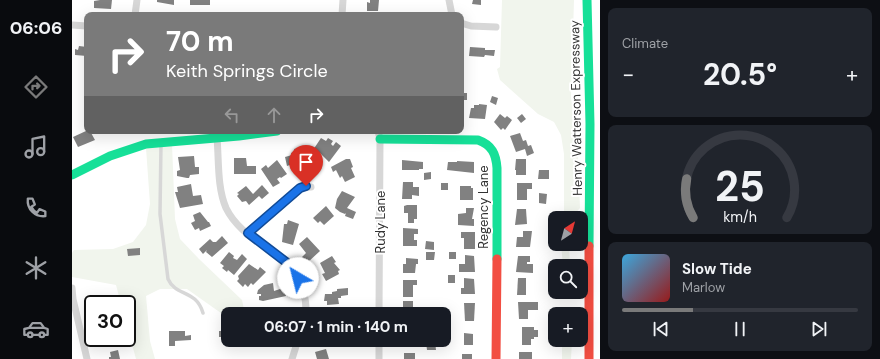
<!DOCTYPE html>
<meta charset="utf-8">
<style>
body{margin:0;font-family:"DM Sans",sans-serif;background:#20242c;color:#f1f3f6;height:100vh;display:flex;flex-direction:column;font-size:15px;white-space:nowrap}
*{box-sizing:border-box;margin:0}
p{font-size:13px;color:#9ea1a6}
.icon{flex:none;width:22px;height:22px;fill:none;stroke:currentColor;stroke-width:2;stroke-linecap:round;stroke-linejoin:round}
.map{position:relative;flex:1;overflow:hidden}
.panel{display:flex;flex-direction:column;gap:8px;padding:8px;background:#0d0f14;width:280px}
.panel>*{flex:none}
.hud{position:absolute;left:12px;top:12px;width:380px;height:122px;border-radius:8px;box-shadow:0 4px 16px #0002;background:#7a7a7a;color:#fff;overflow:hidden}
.needle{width:26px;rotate:36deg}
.buttons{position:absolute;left:476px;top:211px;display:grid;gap:8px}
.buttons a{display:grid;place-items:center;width:40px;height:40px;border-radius:8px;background:#171b24;box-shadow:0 4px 16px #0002;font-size:20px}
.speed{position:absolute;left:12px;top:295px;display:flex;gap:8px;font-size:20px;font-weight:700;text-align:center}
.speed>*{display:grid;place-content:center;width:52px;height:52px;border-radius:50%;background:#171b24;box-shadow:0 4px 16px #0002;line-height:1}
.speed .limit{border:2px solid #111;border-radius:6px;background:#fff;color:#111}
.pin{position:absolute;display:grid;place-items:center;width:34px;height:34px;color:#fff;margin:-41px -17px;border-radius:50% 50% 50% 0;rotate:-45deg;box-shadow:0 0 4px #0007}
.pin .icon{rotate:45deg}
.me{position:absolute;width:44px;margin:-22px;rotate:323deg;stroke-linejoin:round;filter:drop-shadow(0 0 3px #0008)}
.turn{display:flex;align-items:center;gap:14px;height:84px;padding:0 16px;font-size:18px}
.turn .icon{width:52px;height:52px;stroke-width:2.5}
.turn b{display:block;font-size:28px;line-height:34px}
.lanes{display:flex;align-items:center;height:38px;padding:0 16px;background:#0003;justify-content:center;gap:20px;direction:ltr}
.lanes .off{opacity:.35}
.big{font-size:30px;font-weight:700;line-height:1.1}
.panel .widget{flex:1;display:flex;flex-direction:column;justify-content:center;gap:6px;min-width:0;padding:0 14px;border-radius:8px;background:#20242c}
.panel .dial{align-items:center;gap:0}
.dial svg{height:104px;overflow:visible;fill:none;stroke:#363941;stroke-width:7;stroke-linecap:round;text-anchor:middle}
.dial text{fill:#f1f3f6;stroke:none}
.song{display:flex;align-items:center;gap:12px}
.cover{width:48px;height:48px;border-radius:6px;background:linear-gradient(135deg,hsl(200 70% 55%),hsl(0 70% 35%))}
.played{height:4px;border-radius:2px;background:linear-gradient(90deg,#7a7a7a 30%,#363941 30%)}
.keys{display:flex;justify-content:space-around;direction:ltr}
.heat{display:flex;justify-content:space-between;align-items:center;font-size:22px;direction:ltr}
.trip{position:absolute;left:149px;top:307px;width:230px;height:40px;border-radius:8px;background:#171b24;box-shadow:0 4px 16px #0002;font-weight:700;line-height:40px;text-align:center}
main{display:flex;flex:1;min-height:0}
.tabs{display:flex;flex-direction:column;width:72px;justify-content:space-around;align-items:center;background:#090b0e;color:#9ea1a6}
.tabs .icon{width:28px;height:28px}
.tabs .active{color:#7a7a7a}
.tabs b{font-size:18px;color:#f1f3f6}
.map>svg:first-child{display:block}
</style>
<main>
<nav class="tabs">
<b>06:06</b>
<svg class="icon active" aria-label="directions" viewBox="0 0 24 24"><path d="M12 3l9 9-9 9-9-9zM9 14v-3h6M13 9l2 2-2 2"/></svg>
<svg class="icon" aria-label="music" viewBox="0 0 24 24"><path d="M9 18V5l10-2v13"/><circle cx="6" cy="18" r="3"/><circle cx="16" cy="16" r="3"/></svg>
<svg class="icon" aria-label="phone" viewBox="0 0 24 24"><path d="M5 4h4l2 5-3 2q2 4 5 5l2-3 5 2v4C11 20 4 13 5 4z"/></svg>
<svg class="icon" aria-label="climate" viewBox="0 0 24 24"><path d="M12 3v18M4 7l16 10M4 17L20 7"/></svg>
<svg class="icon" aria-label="car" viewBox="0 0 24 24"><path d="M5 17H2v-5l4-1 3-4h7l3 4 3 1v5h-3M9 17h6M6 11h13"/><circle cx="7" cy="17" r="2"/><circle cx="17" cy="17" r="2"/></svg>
</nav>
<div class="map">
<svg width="528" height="359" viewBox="0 0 528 359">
<rect width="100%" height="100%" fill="#fff"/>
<!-- green -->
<g fill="#f1f5ed">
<path d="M430,0H502L499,97L506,158L508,208L499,218H492V154L489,135L482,122L466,114L428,80L425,69L428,67Z"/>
<path d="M100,144L103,219L108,239L127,259L170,300L173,314H156V318L115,289H88L74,296L78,341L83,359H64L55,326V304H49L44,285L0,277V253L2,250L41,249L61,242L74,225L78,204L74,148Z"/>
<path d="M489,244H497L498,266H491Z"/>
<path d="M490,340H500L499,359H490Z"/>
</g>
<!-- building -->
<g fill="#818181">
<path d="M28,0H40L39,9L22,8V1Z"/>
<path d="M85,0H102V5L85,2Z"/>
<rect x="118" y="0" width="20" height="5"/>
<path d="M298,0H307L306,11H295V2L298,3Z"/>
<path d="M401,0H409V5L400,4Z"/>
<path d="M7,46L15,47V56L3,55V49L6,50Z"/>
<path d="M398,47L413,48V50H423L422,56L413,55L412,57L397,56Z"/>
<rect x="389" y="93" width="6" height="7"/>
<path d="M420,96L426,98L424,105L418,102Z"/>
<path d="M407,104L415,105L413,119L397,118L399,108H402V105H407Z"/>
<path d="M428,114L433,118L435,116L440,120L433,130L431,128L429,130L422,122Z"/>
<path d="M450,114L454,119L449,123L445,118Z"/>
<path d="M14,131H18L23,140L6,147L1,137Z"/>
<path d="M448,133L451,141L454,140L456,146L459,145L462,153L455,156L453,149L444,152L438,136Z"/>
<path d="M249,138L254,141L256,138L261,141L259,144L261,146L264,142L269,146L257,162L248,153L244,158L239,153Z"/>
<path d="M226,148L227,150L231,149L234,161L225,165L223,163L215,166L213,157L220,155L219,153L223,152L222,149Z"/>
<path d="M122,156L123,167H127V174L118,175L117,178H115L105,176V171L108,170L106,157Z"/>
<path d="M162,158H174L175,166H184V174H162Z"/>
<path d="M274,159H278L281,167L279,168L283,177L273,182L270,176L268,178L264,170L261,172L259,167Z"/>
<path d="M444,159H454V175H444V170H443Z"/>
<path d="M205,160L215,174L209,178L208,177L205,179L208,183L201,187L189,169L194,165L196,168Z"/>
<path d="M330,160L351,162V169H347V170H330Z"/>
<path d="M385,161L402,162V173L375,170L376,162H385Z"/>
<path d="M467,170H477V179H466Z"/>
<path d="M359,172V179L352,180V173Z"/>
<path d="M331,182H341V187H347V196L340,195V199H330Z"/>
<rect x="369" y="183" width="7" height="7"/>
<path d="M445,183H460V189H455V200H445Z"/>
<path d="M119,184L121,196L129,195L131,204L108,208L103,192H106L105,187Z"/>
<path d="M190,185L197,193L190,199L187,196L177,205L174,201L170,202L165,196L167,194L165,193L174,186L181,194Z"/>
<path d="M388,186H399V188H401V200H388Z"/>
<path d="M270,191L283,197L275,208L284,212L281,219L273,216L274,213L273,214L268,212L263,208L265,199Z"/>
<path d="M467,193L475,194L474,204L467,203Z"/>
<path d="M335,205H345V219H342V223H336V213H332V206Z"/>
<path d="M254,206L262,216L252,225L248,221L246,223L241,218Z"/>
<path d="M394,208H402L400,219H402V226L386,225V214L394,213Z"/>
<path d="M445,209H454L455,224L443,225Z"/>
<path d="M128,212L136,222H137L139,226L128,231L127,228L123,230L119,223L123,221L121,215Z"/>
<path d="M216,220L227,224L221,245L210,242L212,224H215Z"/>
<path d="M331,228L346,229V234H342V240H345V246H331Z"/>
<path d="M451,231H460L458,247H444L445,237H451Z"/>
<path d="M389,232H403V249H392V238H389Z"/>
<path d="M150,236L156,243L140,257L134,252L135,250L131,254L127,249L138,239L141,242H144Z"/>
<path d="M235,237L248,251L235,263L230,257L234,253L227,244Z"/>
<path d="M354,241L362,242V250L353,249Z"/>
<path d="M68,248V255L56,256L55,249Z"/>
<path d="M157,252L162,256L161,258L165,260L170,254L175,259L162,275L156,270L155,272L150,268L152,266L148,263Z"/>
<path d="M354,252H363L362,260H354Z"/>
<rect x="377" y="252" width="7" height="7"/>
<path d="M393,255L402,256L403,272H387V264H393Z"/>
<path d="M260,256L264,262L262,263L268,270L266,271L267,274L254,281L250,274L253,273L248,263Z"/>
<path d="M446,256H458V262H455V264H461V273L444,272Z"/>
<path d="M334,258L346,259V264H344L343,273H331V264H334Z"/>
<path d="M177,264L186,270L188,267L194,272L181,285L179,283L176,287L173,284L171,287L165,281L167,279L166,276Z"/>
<rect x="376" y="275" width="7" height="8"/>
<path d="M392,278L402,279L403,294H389V288H392Z"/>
<path d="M446,278H454V295H445Z"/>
<path d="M331,280H345V285H341V297H331Z"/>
<path d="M201,283L202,291L211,288L214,296L191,301L187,300V296H189V294H185L186,290L192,285Z"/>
<path d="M276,288V295L269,296V298H266L267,304L255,305V301H252L253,294H260V292L265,291V289Z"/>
<path d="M35,297L37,304H23L22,300Z"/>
<rect x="331" y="301" width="10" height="13"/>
<path d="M446,302H466V310H456V319H447Z"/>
<path d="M392,303H403L402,321H393Z"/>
<path d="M206,307L207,314H185V312H188V310Z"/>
<path d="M450,327H462V330H466V337H462V339H459V345H450Z"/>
<path d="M372,328L378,329V338H372Z"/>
<path d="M97,331H113V336L119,335V340L103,341V346H97Z"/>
<path d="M147,331H153L154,337H147Z"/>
<path d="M392,333L401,334V345H392Z"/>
<path d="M32,338H49L50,343L34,347Z"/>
<path d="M334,340H344L343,346H334Z"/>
<path d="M363,341L364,350H355L354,342Z"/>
<path d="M254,349L257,359H245L243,352Z"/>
<path d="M46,350L48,359H37V357H39L38,352Z"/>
<rect x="447" y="352" width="13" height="7"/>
<rect x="332" y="353" width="11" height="6"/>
<rect x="390" y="354" width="10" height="5"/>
</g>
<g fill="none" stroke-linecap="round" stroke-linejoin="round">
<!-- lane -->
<path stroke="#d7d7d7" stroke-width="3.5" d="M89,143L88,214L96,279C104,297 124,289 131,313"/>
<!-- street -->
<g stroke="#d7d7d7" stroke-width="7">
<path d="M377,0L380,15"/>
<path d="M63,15L65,0"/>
<path d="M270,15L271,0"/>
<path d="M389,23L399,26L424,27"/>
<path d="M0,25L15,26"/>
<path d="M306,131L308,139L307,314"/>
<path d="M145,138C147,160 145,187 154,208C175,251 236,252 234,314"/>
<path d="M177,233L228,188L239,187"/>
<path d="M0,288L1,299L15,359"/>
<path d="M220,359L226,340"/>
<path d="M307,359V340"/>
</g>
<!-- fast -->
<g stroke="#16e098" stroke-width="9">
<path d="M515,0L518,124L517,246"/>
<path d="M308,139L406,140C420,145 424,154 425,168V259"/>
<path d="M0,175L38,156L74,144L167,136L205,131"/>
</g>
<!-- jam -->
<g stroke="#f24e42" stroke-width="9">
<path d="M424,359L425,259"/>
<path d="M517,359V246"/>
</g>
</g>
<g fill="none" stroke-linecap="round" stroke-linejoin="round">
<!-- route casing -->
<g stroke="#114b97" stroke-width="10">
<path id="route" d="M226,278L214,262L176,233L228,188L234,186"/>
</g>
<!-- route -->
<use href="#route" stroke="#1a73e8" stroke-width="7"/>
</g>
<g text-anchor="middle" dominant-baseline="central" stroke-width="4" stroke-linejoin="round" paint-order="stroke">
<!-- street labels -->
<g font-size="13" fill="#333" stroke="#fff">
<text transform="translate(504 108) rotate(-91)">Henry Watterson Expressway</text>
<text transform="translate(411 207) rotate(-90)">Regency Lane</text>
<text transform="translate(308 222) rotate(-90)">Rudy Lane</text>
</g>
</g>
</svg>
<div class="buttons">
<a><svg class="needle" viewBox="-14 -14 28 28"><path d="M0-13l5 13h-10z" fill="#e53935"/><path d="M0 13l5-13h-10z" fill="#9ea1a6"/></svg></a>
<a><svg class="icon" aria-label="search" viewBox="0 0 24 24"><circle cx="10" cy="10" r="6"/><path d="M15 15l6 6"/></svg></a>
<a>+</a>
</div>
<div class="speed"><div class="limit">30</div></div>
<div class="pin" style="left:234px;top:186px;background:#d93025"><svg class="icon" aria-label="arrive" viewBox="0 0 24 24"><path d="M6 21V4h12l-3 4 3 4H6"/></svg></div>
<svg class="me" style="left:226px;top:278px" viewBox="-20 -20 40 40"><circle r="19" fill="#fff"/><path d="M0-13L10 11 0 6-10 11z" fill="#1a73e8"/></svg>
<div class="trip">06:07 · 1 min · 140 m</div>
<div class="hud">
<div class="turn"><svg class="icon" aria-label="right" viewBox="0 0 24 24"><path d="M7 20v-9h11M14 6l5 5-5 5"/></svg><div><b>70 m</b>Keith Springs Circle</div></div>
<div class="lanes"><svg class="icon off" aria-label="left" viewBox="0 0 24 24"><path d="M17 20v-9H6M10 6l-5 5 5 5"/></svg><svg class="icon off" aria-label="ahead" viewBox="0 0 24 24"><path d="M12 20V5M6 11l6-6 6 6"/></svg><svg class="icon" aria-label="right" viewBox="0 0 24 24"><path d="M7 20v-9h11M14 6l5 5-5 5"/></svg></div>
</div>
</div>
<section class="panel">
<div class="widget"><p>Climate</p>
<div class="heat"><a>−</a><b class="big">20.5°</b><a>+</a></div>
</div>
<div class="widget dial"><svg viewBox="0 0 100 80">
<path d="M14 69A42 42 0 1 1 86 69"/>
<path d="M14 69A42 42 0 0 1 9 39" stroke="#7a7a7a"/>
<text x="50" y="56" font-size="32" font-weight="700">25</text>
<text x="50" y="72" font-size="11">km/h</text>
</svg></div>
<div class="widget">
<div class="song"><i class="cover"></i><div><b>Slow Tide</b><p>Marlow</p></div></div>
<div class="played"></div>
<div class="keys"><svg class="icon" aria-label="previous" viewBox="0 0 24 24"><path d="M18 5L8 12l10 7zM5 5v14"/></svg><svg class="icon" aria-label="pause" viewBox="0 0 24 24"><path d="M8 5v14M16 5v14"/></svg><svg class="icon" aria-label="next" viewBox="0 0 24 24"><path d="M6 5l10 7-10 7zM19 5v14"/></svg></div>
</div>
</section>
</main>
